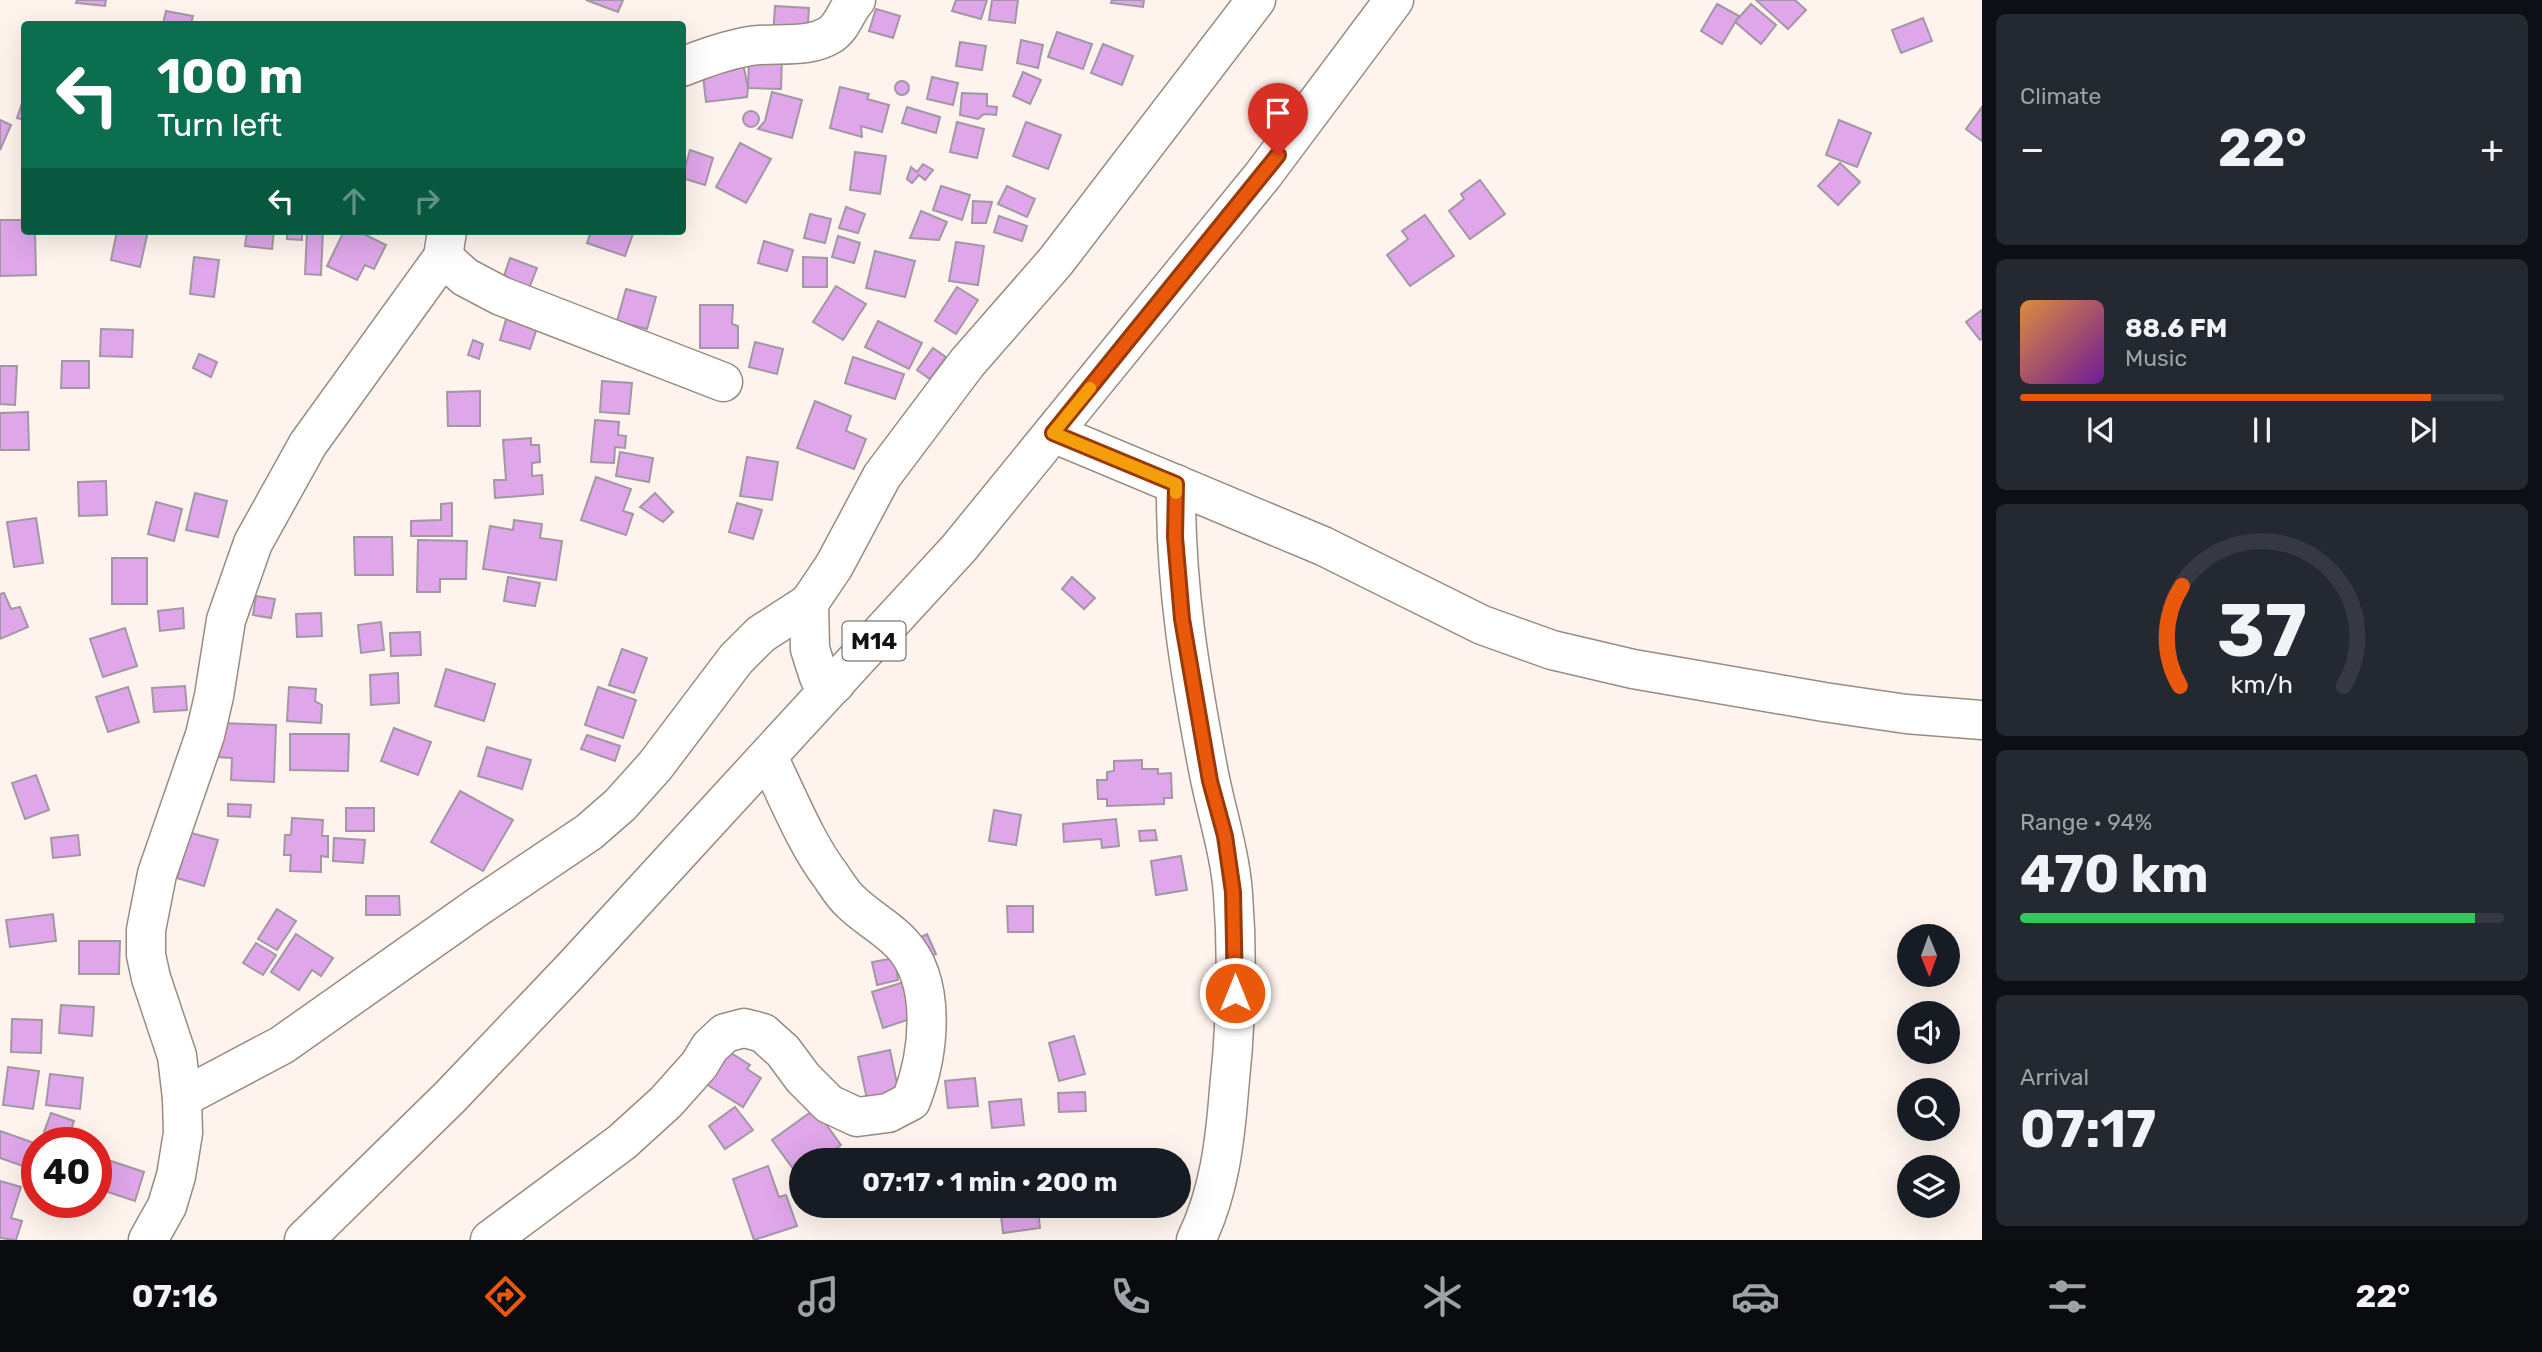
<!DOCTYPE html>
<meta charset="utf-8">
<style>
body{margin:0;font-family:Rubik,sans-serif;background:#242831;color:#f1f3f6;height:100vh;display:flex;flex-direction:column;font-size:26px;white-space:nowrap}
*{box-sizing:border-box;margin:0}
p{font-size:23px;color:#9ea1a6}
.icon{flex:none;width:38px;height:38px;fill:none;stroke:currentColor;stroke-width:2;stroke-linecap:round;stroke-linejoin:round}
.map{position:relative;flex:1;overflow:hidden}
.drawer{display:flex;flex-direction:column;gap:14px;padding:14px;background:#0d0f14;width:560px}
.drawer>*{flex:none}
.banner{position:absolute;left:21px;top:21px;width:665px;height:214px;border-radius:7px;box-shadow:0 7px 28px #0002;background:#0b6e4f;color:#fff;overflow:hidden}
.needle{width:46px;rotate:179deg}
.buttons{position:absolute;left:1897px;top:924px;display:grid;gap:14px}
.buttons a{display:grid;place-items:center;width:63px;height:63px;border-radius:50%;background:#171b24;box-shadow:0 7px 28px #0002;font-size:35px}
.speed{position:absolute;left:21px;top:1127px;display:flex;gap:14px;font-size:35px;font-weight:700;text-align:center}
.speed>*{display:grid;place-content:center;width:91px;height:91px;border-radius:50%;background:#171b24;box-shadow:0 7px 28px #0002;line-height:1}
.speed .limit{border:10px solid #d22;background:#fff;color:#111}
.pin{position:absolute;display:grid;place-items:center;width:60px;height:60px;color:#fff;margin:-72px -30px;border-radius:50% 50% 50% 0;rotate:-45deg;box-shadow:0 0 7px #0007}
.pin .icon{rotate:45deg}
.me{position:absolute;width:77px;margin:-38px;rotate:0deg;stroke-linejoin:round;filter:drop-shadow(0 0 5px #0008)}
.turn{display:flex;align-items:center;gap:24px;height:147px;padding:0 21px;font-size:32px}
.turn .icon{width:91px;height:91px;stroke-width:2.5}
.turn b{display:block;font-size:49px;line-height:60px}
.lanes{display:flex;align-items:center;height:66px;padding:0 21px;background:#0003;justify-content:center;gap:35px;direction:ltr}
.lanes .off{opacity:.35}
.big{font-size:52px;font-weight:700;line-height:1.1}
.drawer .tile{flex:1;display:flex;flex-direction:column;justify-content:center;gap:10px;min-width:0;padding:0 24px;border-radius:10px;background:#242831}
.drawer .dial{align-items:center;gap:0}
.dial svg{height:182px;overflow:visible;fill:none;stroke:#363941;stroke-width:7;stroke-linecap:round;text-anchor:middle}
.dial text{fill:#f1f3f6;stroke:none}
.song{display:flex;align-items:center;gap:21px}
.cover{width:84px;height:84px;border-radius:10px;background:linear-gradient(135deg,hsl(30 70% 55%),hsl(280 70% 35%))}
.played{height:7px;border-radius:4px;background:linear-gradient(90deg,#ea580c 85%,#363941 85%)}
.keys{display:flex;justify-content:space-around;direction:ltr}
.heat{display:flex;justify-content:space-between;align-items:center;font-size:38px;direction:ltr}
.charge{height:10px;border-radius:5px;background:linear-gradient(90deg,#34c759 94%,#363941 0)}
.trip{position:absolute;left:789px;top:1148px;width:402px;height:70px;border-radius:35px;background:#171b24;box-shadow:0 7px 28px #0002;font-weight:700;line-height:70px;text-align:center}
.menu{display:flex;height:112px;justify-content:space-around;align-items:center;background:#090b0e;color:#9ea1a6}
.menu .icon{width:49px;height:49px}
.menu .current{color:#ea580c}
.menu b{font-size:32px;color:#f1f3f6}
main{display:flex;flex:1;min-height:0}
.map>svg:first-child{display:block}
</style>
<main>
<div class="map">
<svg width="1982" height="1240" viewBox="0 0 1982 1240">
<rect width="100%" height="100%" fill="#fef4ed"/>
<!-- building -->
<g fill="#dfa6e9" stroke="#a297a4" stroke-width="2">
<path d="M77,0H106L105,6L76,3Z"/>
<path d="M586,0H623L618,12Z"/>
<path d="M956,0H987L981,19L952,11Z"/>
<path d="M992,0H1018L1015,23L989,20Z"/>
<path d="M1112,0H1144L1143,7L1111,3Z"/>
<path d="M1756,0H1795L1806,10L1788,29Z"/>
<path d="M1717,4L1739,16L1722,44L1701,31Z"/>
<path d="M1751,4L1776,25L1761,44L1735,22Z"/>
<path d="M775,6L809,8L807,38L773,36Z"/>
<path d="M876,9L900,16L893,38L869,31Z"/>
<path d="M166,11L193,16L191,24H163Z"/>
<path d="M1923,18L1932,41L1901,53L1892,30Z"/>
<path d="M1057,32L1092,44L1083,69L1048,57Z"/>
<path d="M1021,40L1043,45L1038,68L1017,63Z"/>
<path d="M960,42L986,46L982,70L956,66Z"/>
<path d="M1103,44L1133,56L1122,85L1091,73Z"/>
<path d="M749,57H782L781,89L748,88Z"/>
<path d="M743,63L748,88L747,97L706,102L702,67Z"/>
<path d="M1023,72L1041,80L1030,104L1013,96Z"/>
<path d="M932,77L958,83L953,105L927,99Z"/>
<circle cx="902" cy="88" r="7"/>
<path d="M840,87L869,94L867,99L889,105L882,132L861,126L862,137L830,128Z"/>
<path d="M772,92L802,100L792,138L758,129L765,121Z"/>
<path d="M962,93L987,94V106L997,107L996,115L984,114L978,119L960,115Z"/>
<path d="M23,100H24V120L17,118Z"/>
<path d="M907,107L940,117L936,133L902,123Z"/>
<path d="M1982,107V141L1966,129Z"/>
<circle cx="751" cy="119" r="8"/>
<path d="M0,120L11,125L0,150Z"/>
<path d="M1839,120L1871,133L1857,167L1826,155Z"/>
<path d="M957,122L984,129L977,158L950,152Z"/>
<path d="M1026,122L1061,135L1048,169L1013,156Z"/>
<path d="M740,143L771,159L746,203L716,187Z"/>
<path d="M690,150L713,158L705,185L682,178Z"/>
<path d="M855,152L886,156L880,194L850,190Z"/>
<path d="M1840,163L1860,182L1838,205L1818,186Z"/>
<path d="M923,164L933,170L925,180L919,175L912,183L907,179L911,167L917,172Z"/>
<path d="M1480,180L1505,214L1470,239L1449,211L1464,199L1461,194Z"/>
<path d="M941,186L970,195L962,220L933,210Z"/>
<path d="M1007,186L1035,199L1027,217L998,204Z"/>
<path d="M973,201L992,202L986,223H972Z"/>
<path d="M846,207L865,214L858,233L839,228Z"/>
<path d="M921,211L947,222L939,240L910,238Z"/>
<path d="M810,214L831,219L825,243L804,238Z"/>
<path d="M1425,215L1454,256L1410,286L1387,255L1408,239L1402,231Z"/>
<path d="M999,216L1027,226L1022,241L994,232Z"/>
<path d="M0,220H24V231H35L36,275L0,276Z"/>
<path d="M117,231H148L140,267L111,260Z"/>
<path d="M247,231H274L272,249L245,246Z"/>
<path d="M287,231H302V240L287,239Z"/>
<path d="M307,231H323L321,275L305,274Z"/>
<path d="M344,231H358L386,245L374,269L365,265L357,280L327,266Z"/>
<path d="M591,231H634L625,256L587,243Z"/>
<path d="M838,236L860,243L854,263L832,257Z"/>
<path d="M764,241L793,250L787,271L758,263Z"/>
<path d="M956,242L984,246L978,285L949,281Z"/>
<path d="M875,251L915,261L905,297L866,288Z"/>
<path d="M194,257L219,260L214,297L190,294Z"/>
<path d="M803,257L827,258V287H803Z"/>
<path d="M510,258L537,268L528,291L502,282Z"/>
<path d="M836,286L866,304L843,340L813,322Z"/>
<path d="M957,287L978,300L956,334L935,321Z"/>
<path d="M626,289L656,297L647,329L617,321Z"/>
<path d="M700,305H733L732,324L738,326V348H700Z"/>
<path d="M509,309L540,319L530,349L500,340Z"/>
<path d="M1982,310V338L1980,340L1966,322Z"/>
<path d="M878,321L922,343L909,369L865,347Z"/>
<path d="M101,329L133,330L132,357L100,356Z"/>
<path d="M473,340L483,344L479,359L468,355Z"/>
<path d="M755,342L783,349L777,374L749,367Z"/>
<path d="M933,348L946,357L930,379L917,370Z"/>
<path d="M199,354L217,362L211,377L193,368Z"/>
<path d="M853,357L904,374L895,399L845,383Z"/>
<path d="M62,361H89V388H61Z"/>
<path d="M0,366H17L15,405L0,404Z"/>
<path d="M602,381L632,383L629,414L600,412Z"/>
<path d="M480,391V426H448L447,392Z"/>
<path d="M815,401L851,416L846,431L866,439L854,469L797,448Z"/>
<path d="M28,412L29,450H0V413Z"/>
<path d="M595,420L619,422L618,435L626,436L625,448L615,447L614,463L591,462Z"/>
<path d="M531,438V445H539L540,462L532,463V476L542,475L543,494L495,498L494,480H506L503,440Z"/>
<path d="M620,452L653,458L649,482L616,476Z"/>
<path d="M747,457L778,462L772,500L740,496Z"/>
<path d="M596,477L631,489L623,511L633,514L626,535L581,520Z"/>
<path d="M106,481L107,515L79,516L78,482Z"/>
<path d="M195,493L227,501L218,537L186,530Z"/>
<path d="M655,493L673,512L663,522L640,507Z"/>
<path d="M156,502L182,509L174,541L148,534Z"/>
<path d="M452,503V536H411V521L441,520V504Z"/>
<path d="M737,503L762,510L753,539L729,532Z"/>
<path d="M36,518L43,563L14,567L7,522Z"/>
<path d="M514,520L542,524L540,538L562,541L556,580L483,569L490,526L513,530Z"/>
<path d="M354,537H392L393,575H355Z"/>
<path d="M418,540L467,541L466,579H440V592H417Z"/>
<rect x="112" y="558" width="35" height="46"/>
<path d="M508,577L540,583L535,606L504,601Z"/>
<path d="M1072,577L1095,598L1084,609L1062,589Z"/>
<path d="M4,593L11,609L20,607L28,627L0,639V594Z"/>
<path d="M256,596L275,599L271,618L253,615Z"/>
<path d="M183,608L184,628L160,631L158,611Z"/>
<path d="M321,613L322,636L297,637L296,614Z"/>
<path d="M381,622L384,650L361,653L358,625Z"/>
<path d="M125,628L137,666L103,677L90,639Z"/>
<path d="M420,632L421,655L391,656L390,633Z"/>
<path d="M622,649L647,658L634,693L609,685Z"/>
<path d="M446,669L495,684L484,721L435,706Z"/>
<path d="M398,673L399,703L371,705L370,675Z"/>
<path d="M185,686L187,710L154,712L152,688Z"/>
<path d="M128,687L139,722L108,732L96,697Z"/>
<path d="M289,687L316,689L315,701L322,705L321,723L287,721Z"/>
<path d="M598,687L636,700L623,738L585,725Z"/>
<path d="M219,723L276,725L274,782L231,780L232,758L217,757Z"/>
<path d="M394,728L431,742L418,775L381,761Z"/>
<path d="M290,734H349L348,771L290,770Z"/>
<path d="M587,735L620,746L615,761L581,749Z"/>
<path d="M487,747L531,760L522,789L478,776Z"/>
<path d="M1142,760V769H1158V774L1171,773L1172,798H1164V804L1107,806V799H1098L1097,780H1107V772L1114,771V761Z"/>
<path d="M36,775L49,810L25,819L12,783Z"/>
<path d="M460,791L513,820L483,871L431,842Z"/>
<path d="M228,804L251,805L250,817L228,816Z"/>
<rect x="346" y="808" width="28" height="23"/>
<path d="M994,810L1021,815L1016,845L989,841Z"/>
<path d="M292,818L323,820L322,836H328V857L321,856V872L290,871L291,855H284L285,835H291Z"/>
<path d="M1116,819L1119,846L1102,848L1101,839L1064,842L1063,824Z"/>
<path d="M1155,830L1157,840L1140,841L1139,831Z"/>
<path d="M191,833L218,840L204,886L177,878Z"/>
<path d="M78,835L80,855L53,858L51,838Z"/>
<path d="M334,838L365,840L363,863L333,861Z"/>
<path d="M1181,856L1187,890L1156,895L1151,861Z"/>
<path d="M366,896H399L400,915H366Z"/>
<path d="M1007,906H1033V932H1008Z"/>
<path d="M277,909L296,921L277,950L258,939Z"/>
<path d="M53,914L56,941L10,947L6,920Z"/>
<path d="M296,934L333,958L321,976L312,970L299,990L271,972Z"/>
<path d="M927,934L936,954L920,961L911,942Z"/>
<path d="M79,941H120L119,974H79Z"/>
<path d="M256,943L276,955L263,975L243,963Z"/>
<path d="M895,958L898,980L877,985L872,962Z"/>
<path d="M907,981L919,1016L883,1028L872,992Z"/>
<path d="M61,1005L94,1007L92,1036L59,1033Z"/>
<path d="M12,1019L42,1020L41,1053L11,1052Z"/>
<path d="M1074,1036L1085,1074L1059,1081L1049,1043Z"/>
<path d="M890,1050L899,1093L867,1099L858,1057Z"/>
<path d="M728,1051L750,1065L747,1069L761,1078L743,1107L706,1084Z"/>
<path d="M8,1067L39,1071L33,1109L3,1105Z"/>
<path d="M50,1074L83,1078L80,1109L46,1105Z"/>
<path d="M975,1078L978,1106L948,1108L945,1081Z"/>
<path d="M1085,1092L1086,1111L1059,1112L1058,1093Z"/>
<path d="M1021,1099L1024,1125L992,1128L989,1102Z"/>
<path d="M735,1107L753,1130L725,1149L709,1126Z"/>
<path d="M815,1109L841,1145L824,1157L826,1160H802V1181L772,1140Z"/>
<path d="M51,1113L74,1121L68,1140L44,1132Z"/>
<path d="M0,1131L37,1144V1171L0,1158Z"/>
<path d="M96,1156L109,1159L102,1182L96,1180Z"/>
<path d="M111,1161L144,1172L135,1201L102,1190Z"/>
<path d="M768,1166L779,1197L786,1195L797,1226L754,1240L733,1179Z"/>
<path d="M0,1181L21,1187L11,1218L22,1221L16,1240L0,1238Z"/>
<path d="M1038,1209L1040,1228L1003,1233L1001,1215Z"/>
</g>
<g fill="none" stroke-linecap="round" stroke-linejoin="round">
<!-- minor casing -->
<g stroke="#9a8b81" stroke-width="41">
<g id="minor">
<path d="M682,67C704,58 727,50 750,46C776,42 807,49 830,35C843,27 846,10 856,0"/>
<path d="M443,257L465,277L501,296L723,382"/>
<path d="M1053,433L1323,546L1482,625L1552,650L1633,669L1824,702L1906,714L1982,720"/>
<path d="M835,684L819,677L810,649L809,603L834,566L882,476L967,363L1056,261L1256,0"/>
<path d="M182,1098L282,1045L479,906L589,832L620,805L655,766L736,659L761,634L809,603"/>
<path d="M148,1240L167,1206L176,1176L183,1133L182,1098L177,1056L151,978L146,955V930L157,874L205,735L214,696L226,620L253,543L308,444L443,257L447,231"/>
<path d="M490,1240L622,1142L666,1102L699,1065L710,1047L725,1033L744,1028L763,1033L783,1051L803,1078L829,1104L857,1117L888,1113L911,1101C929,1055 938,982 901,943C886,927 866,917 851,902C843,895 837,885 831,876C806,844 787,795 768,757"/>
</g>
</g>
<!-- tertiary casing -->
<g stroke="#9a8b81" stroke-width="41">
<path id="tertiary" d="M1176,484C1175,585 1190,675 1209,774C1217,814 1230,853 1233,894C1238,959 1236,1025 1229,1090C1225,1142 1219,1193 1196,1240"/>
</g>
<!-- trunk casing -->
<g stroke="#9a8b81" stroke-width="41">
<path id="trunk" d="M304,1240L450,1097L573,968L959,548L1263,175L1394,0"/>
</g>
<!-- minor -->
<use href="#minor" stroke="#fff" stroke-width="38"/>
<!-- tertiary -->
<use href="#tertiary" stroke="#fff" stroke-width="38"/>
<!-- trunk -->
<use href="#trunk" stroke="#fff" stroke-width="38"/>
</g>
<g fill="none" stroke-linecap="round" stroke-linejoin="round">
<!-- route casing -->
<g stroke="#983908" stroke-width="18">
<path id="route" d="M1235,993L1233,892L1225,836L1210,781L1182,619L1175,537L1176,484L1053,433L1278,155"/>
</g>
<!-- route -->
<use href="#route" stroke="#ea580c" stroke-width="12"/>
<!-- slow -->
<path stroke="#f59e0b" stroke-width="12" d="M1090,388L1053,433L1176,484V493"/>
</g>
<g text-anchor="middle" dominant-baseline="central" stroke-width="7" stroke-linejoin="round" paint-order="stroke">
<!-- shield labels -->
<rect fill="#fff" stroke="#5c5856" stroke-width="2" x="842.5" y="621.5" width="63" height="39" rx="5"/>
<g font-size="23" font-weight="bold" fill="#16110d">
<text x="874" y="641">M14</text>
</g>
</g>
</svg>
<div class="buttons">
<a><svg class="needle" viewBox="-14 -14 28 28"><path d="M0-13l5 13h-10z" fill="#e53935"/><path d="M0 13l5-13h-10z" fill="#9ea1a6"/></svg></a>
<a><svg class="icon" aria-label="sound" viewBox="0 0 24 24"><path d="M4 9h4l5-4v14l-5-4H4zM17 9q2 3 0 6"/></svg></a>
<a><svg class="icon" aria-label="search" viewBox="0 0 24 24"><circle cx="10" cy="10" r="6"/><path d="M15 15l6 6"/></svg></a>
<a><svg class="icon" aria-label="layers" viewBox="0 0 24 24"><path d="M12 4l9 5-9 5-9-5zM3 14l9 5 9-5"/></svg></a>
</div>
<div class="speed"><div class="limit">40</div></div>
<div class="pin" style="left:1278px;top:155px;background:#d93025"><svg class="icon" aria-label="arrive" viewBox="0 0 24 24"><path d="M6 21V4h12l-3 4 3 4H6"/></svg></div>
<svg class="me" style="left:1235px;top:993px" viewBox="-20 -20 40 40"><circle r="17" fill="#ea580c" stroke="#fff" stroke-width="3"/><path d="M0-11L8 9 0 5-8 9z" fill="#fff"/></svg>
<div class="trip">07:17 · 1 min · 200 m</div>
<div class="banner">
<div class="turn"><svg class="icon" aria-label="left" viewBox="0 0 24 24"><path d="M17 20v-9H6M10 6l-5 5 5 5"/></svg><div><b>100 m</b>Turn left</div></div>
<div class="lanes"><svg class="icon" aria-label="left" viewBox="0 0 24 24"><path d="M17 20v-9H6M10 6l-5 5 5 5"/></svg><svg class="icon off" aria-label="ahead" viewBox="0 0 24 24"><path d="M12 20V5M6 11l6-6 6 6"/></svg><svg class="icon off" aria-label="right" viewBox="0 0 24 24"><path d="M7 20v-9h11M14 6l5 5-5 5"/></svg></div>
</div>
</div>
<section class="drawer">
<div class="tile"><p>Climate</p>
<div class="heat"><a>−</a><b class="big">22°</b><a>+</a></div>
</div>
<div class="tile">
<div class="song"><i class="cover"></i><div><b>88.6 FM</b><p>Music</p></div></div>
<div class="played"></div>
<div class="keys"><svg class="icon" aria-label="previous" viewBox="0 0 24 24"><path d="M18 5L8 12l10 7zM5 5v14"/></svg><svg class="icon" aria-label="pause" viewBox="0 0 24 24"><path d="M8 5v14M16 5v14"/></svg><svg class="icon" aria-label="next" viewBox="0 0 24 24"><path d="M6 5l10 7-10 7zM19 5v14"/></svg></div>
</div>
<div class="tile dial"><svg viewBox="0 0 100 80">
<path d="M14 69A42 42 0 1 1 86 69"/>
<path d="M14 69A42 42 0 0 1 15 25" stroke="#ea580c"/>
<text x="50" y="56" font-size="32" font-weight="700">37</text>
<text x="50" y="72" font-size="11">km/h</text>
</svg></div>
<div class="tile"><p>Range · 94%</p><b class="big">470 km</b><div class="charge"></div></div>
<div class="tile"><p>Arrival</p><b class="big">07:17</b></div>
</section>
</main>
<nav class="menu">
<b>07:16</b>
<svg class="icon current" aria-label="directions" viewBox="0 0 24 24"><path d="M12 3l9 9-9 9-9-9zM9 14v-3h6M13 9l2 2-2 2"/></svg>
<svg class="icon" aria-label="music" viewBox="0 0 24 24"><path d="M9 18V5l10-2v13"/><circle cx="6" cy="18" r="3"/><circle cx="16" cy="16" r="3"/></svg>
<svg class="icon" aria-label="phone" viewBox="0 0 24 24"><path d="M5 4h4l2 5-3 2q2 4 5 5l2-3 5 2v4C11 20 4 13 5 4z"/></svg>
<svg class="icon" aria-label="climate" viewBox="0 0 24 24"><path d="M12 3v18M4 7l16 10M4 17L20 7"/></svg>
<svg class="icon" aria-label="car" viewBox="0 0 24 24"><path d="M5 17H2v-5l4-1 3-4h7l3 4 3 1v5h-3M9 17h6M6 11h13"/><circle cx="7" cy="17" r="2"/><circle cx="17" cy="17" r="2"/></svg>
<svg class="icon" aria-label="filters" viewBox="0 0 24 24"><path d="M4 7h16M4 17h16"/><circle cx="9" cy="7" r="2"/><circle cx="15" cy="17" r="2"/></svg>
<b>22°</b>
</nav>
